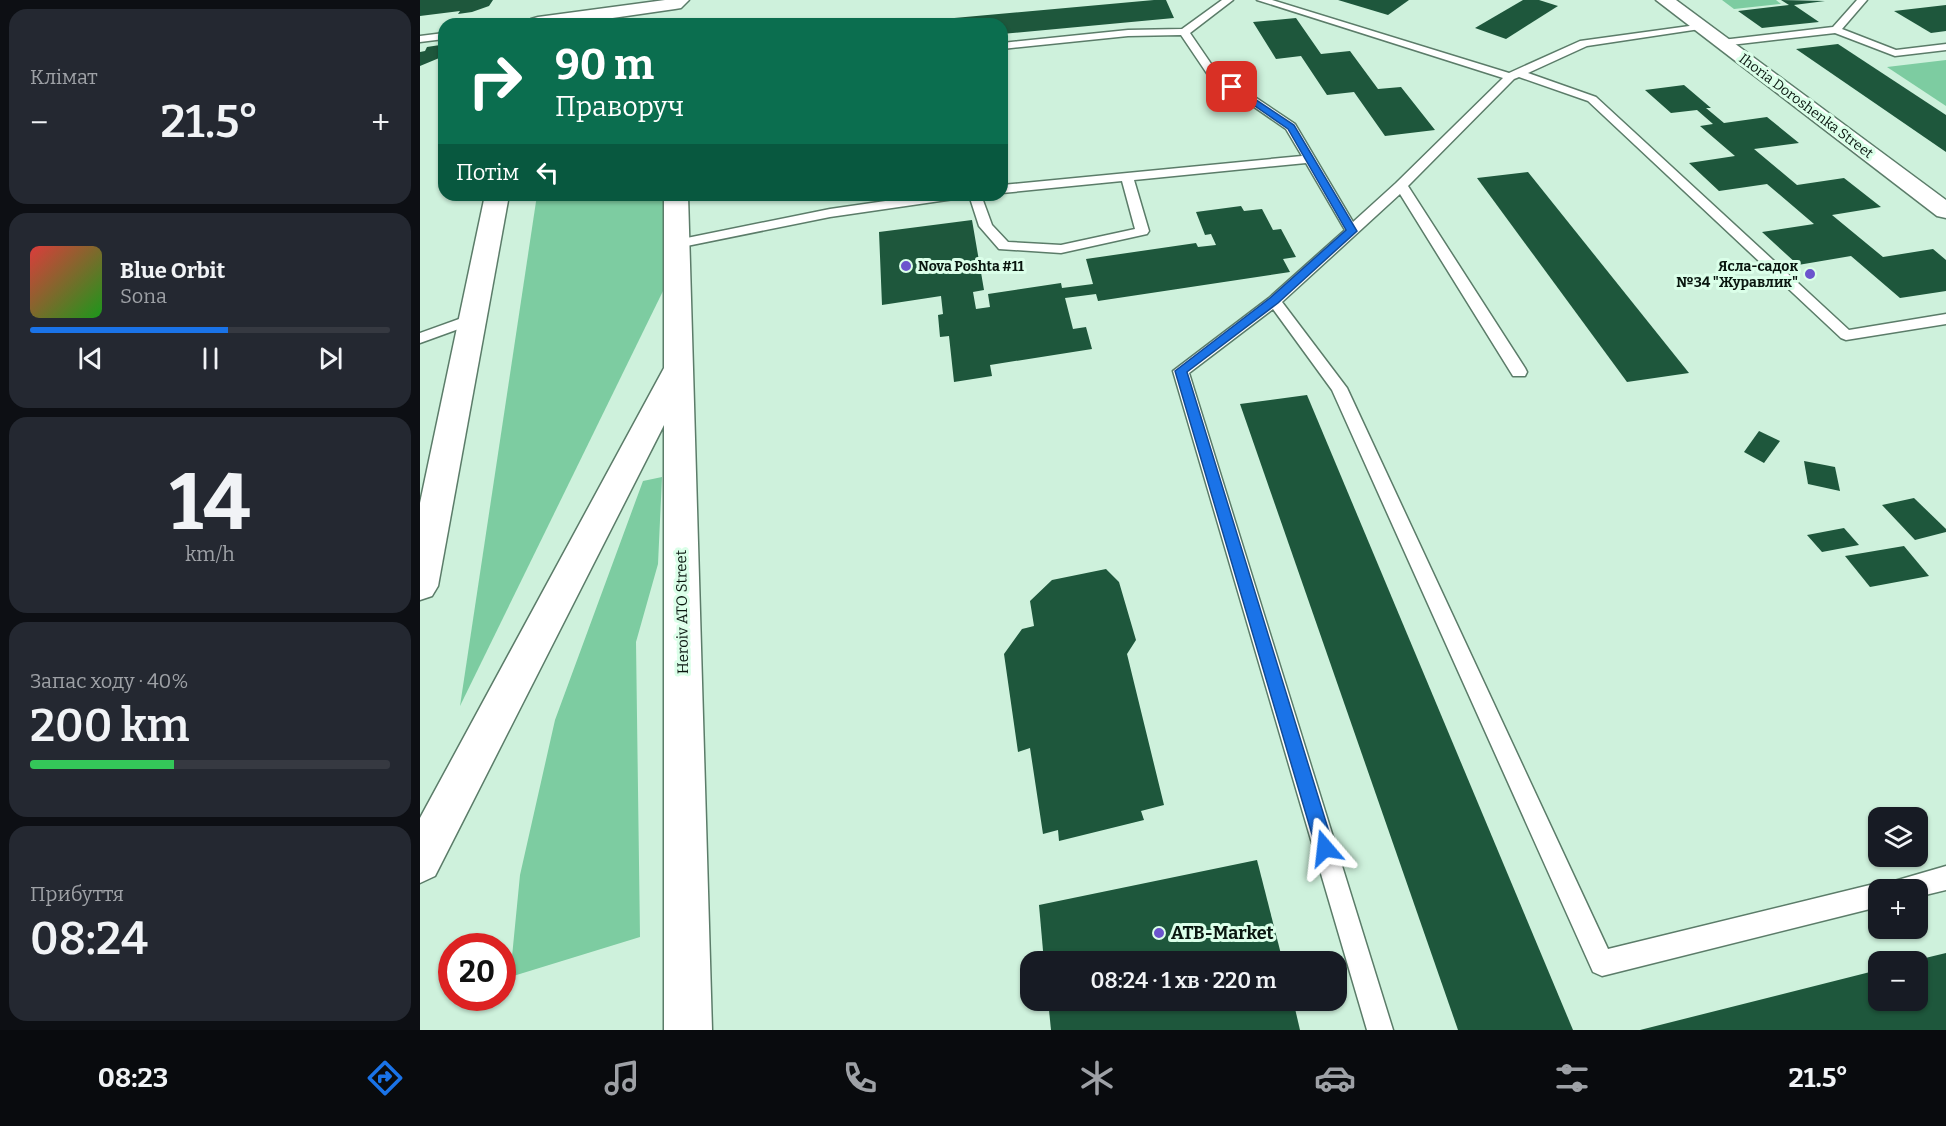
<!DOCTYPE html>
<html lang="uk">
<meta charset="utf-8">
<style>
body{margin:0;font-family:Bitter,serif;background:#242831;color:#f1f3f6;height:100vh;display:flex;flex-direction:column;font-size:22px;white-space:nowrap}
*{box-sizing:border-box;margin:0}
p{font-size:20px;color:#9ea1a6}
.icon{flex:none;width:33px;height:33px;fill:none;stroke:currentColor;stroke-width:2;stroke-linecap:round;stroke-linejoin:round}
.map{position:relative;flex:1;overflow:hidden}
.side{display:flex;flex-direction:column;gap:9px;padding:9px;background:#0d0f14;width:420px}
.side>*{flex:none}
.top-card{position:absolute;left:18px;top:18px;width:570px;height:183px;border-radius:18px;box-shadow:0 2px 4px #0004;background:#0b6e4f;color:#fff;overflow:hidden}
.fabs{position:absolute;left:1448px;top:807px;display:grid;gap:12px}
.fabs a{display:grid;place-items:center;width:60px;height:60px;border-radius:12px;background:#171b24;box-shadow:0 2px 4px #0004;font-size:30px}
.speed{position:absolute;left:18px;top:933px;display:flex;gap:12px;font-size:30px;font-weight:700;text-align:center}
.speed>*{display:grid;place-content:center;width:78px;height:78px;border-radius:50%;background:#171b24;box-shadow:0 2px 4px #0004;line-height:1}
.speed .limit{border:9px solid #d22;background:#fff;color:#111}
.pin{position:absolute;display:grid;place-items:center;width:51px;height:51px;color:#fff;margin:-26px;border-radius:12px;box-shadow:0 3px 9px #0006}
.me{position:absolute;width:66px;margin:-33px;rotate:343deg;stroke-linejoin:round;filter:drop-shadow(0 0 4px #0008)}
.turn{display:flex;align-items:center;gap:21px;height:126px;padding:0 18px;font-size:27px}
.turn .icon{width:78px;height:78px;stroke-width:2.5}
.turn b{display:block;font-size:42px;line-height:51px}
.then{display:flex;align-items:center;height:57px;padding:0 18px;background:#0003;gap:12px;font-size:22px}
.big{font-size:45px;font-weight:600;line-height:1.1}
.side .widget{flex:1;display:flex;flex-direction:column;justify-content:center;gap:9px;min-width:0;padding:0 21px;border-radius:18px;background:#242831}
.side .dial{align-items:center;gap:0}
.dial b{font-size:78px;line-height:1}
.song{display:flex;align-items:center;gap:18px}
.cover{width:72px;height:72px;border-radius:9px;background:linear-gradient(135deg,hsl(0 70% 55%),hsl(120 70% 35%))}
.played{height:6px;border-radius:3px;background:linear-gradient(90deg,#1a73e8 55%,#363941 55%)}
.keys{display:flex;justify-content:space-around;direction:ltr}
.heat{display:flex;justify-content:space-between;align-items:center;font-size:33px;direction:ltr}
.charge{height:9px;border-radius:4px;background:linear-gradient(90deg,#34c759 40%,#363941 0)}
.trip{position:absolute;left:600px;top:951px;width:327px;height:60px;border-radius:18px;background:#171b24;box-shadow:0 2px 4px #0004;font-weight:600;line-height:60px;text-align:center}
.dock{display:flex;height:96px;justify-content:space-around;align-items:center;background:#090b0e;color:#9ea1a6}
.dock .icon{width:42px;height:42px}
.dock .on{color:#1a73e8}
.dock b{font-size:27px;color:#f1f3f6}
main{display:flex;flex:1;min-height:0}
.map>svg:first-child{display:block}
</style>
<main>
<section class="side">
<div class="widget"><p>Клімат</p>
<div class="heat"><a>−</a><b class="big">21.5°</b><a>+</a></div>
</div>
<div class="widget">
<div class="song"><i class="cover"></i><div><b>Blue Orbit</b><p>Sona</p></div></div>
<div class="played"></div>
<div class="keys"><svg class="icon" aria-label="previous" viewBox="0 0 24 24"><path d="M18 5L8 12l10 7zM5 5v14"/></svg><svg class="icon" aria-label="pause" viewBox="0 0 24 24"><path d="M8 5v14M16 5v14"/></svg><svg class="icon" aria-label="next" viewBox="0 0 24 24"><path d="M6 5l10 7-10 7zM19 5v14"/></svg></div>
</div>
<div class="widget dial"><b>14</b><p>km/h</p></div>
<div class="widget"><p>Запас ходу · 40%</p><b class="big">200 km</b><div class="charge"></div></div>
<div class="widget"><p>Прибуття</p><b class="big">08:24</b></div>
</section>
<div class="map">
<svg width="1526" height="1030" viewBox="0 0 1526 1030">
<rect width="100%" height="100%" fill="#cef1dc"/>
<!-- green -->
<g fill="#7dcca1">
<path d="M1302,0H1356L1361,4L1314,9Z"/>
<path d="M1526,60V106L1467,67Z"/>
<path d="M117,195H243V291L40,706Z"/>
<path d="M242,477L238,564L216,642L220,937L90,977L100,875L135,720L223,481Z"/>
</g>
<!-- building -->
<g fill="#1e573c">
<path d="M0,0H73L69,6L52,12L38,14L40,11L0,16Z"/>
<path d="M734,0H746L754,18L582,34V24H512V20Z"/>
<path d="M918,0H989L968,15Z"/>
<path d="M1103,0H1119L1138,6L1086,39L1055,28Z"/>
<path d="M1361,0L1405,1L1374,5L1399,22L1342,28L1318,11L1369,5Z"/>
<path d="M1526,5V31L1511,33L1474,11Z"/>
<path d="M876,18L901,54L930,51L958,89L981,87L1015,130L965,136L934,92L907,95L881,56L856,59L833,22Z"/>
<path d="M1418,44L1526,115V152L1376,49Z"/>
<path d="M20,45L19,53H24V56L0,66V52L5,51L7,47Z"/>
<path d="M1264,85L1291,108H1286L1304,123L1347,117L1379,143L1334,149L1377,185L1424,178L1461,207L1412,215L1463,257L1513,249L1526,260V291L1480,298L1431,256L1378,265L1342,232L1394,224L1347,184L1299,191L1269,163L1315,156L1280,126L1293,124L1277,110L1251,113L1225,90Z"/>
<path d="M1108,172L1269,373L1207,382L1057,178Z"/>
<path d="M821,206L824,211L842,209L853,230L861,229L876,257L863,259L870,272L678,301L676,294L645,298L653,329L666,327L672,349L570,365L572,376L534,382L529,336L520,337L518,315L523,314L521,296L462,305L459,232L552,220L564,290L553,292L556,309L570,307L568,294L641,283L642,288L673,284L666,259L776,243L778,247L796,245L791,234L785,235L776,212Z"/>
<path d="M887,395L1037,753L1153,1030H1038L820,404Z"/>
<path d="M1339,431L1360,441L1344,463L1324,452Z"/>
<path d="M1384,461L1415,467L1420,491L1388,484Z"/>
<path d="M1494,498L1526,529V532L1495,540L1462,505Z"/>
<path d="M1424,528L1439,545L1402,552L1387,535Z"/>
<path d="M1484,546L1509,576L1450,587L1425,556Z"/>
<path d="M686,569L699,582L716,640L707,654L744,805L721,811L724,820L639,841L638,830L623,834L610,748L598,752L584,654L602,629L614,626L610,601L632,580Z"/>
<path d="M837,860L863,962H624L619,905Z"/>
<path d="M1526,953V1030H1220L1458,970V1000H1497V960Z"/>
<path d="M628,1000H873L880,1030H631Z"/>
</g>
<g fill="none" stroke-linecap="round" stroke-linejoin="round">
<!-- lane casing -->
<g stroke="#5b7c69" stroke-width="3">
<g id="lane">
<path d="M802,0H813L770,33L796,71L875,124L933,222L976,183L1083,78L837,0H852L1089,73L1160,41L1284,24V28L1280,29L1167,46L1108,73L1176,97L1429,330L1526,314V324L1426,340L1421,338L1168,101L1099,77L1094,79L988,186L1105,368L1107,372L1105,376H1093L980,194L862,302L927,388L1188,949L1458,883L1467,889L1471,882L1526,866V890L1497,897V890H1458V907L1182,976L1173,972L912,390L853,309L769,373L973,1030H947L753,371L849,298L925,230L886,163L714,180L729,231L727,234L641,253L579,249L559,226L549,195H561L572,225L588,242L641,245L715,229L702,181L582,193V185L882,156L866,129L788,75L761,35L708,36L582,49V43L708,30L762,29Z"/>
<path d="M1437,0H1447L1422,29L1476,50L1526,44V50L1475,56L1415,33L1302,46L1297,43L1302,40L1413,27Z"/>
<path d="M118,20L122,24H106L107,22Z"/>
<path d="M24,33V39L0,42V36Z"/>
<path d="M507,195H540L534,199L410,217L257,248L250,244L257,240L410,209Z"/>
<path d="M53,314L60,319L58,322L0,343V333Z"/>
</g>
</g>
<!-- street casing -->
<g stroke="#5b7c69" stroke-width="3">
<path id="street" d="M1236,0H1256L1526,200V218L1517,216Z"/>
</g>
<!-- secondary casing -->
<g stroke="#5b7c69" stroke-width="3">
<g id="secondary">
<path d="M245,0H269L261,8L255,9L151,24L109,23L111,19L118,17Z"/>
<path d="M65,195H89L18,586L12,596L0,600V503Z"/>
<path d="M244,195H268L292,1030H244V425L15,876L0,883V818L244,368Z"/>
</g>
</g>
<!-- lane -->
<use href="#lane" fill="#fff" fill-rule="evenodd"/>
<!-- street -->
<use href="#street" fill="#fff" fill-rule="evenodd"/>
<!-- secondary -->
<use href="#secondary" fill="#fff" fill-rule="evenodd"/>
</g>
<!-- route -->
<path fill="#1a73e8" stroke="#114b97" stroke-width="1.5" d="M812,84L874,125L937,231L858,303L767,372L914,848L911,854L905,857L899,854L896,848L755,371L850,298L926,230L868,129L809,88L808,87Z"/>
<!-- markers -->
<g fill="#6c54cd" stroke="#dbffe9" stroke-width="2">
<circle cx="486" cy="266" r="6"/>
<circle cx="1390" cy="274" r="6"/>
<circle cx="739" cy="933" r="6"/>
</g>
<g text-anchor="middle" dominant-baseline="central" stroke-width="6" stroke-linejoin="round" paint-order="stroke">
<!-- far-street labels -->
<g font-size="14" fill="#09160f" stroke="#dbffe9">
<text transform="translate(1386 106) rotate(37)">Ihoria Doroshenka Street</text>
</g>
<!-- far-poi labels -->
<g font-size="14" font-weight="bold" fill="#09160f" stroke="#dbffe9" text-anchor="start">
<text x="498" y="266">Nova Poshta #11</text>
<text x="1378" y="266" text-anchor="end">Ясла-садок<tspan x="1378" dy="16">№34 "Журавлик"</tspan></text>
</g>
<!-- street labels -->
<g font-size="15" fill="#09160f" stroke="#dbffe9">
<text transform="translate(262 612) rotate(-91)">Heroiv ATO Street</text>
</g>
<!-- near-poi labels -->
<g font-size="18" font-weight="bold" fill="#09160f" stroke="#dbffe9" text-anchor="start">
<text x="751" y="933">ATB-Market</text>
</g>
</g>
</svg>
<div class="fabs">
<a><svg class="icon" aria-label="layers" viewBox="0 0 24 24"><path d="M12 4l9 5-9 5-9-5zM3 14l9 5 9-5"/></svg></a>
<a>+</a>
<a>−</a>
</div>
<div class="speed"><div class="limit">20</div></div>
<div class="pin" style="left:812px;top:87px;background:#d93025"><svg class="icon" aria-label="arrive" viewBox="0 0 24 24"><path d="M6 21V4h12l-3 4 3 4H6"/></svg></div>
<svg class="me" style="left:905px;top:848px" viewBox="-20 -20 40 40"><path d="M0-17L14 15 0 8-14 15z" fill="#1a73e8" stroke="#fff" stroke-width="4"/></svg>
<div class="trip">08:24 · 1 хв · 220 m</div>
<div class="top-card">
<div class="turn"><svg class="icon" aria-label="right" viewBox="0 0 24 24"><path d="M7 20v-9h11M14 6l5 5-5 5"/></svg><div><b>90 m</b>Праворуч</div></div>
<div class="then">Потім<svg class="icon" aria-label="left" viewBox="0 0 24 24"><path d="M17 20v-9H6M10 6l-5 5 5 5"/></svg></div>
</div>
</div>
</main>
<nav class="dock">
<b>08:23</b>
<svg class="icon on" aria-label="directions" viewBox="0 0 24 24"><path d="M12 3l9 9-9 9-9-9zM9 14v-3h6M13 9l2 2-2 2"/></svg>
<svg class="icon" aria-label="music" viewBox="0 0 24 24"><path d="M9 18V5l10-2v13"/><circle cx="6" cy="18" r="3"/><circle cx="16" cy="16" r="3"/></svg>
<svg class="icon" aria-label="phone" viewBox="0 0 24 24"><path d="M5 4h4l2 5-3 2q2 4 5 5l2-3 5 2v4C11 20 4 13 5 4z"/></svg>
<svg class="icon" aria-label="climate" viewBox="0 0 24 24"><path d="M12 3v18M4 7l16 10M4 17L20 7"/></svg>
<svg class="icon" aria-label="car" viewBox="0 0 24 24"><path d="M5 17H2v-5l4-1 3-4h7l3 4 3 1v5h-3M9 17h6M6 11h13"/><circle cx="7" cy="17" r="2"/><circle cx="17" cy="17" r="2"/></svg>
<svg class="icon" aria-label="filters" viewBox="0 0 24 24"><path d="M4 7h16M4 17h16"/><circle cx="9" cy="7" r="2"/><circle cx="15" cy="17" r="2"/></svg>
<b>21.5°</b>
</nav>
